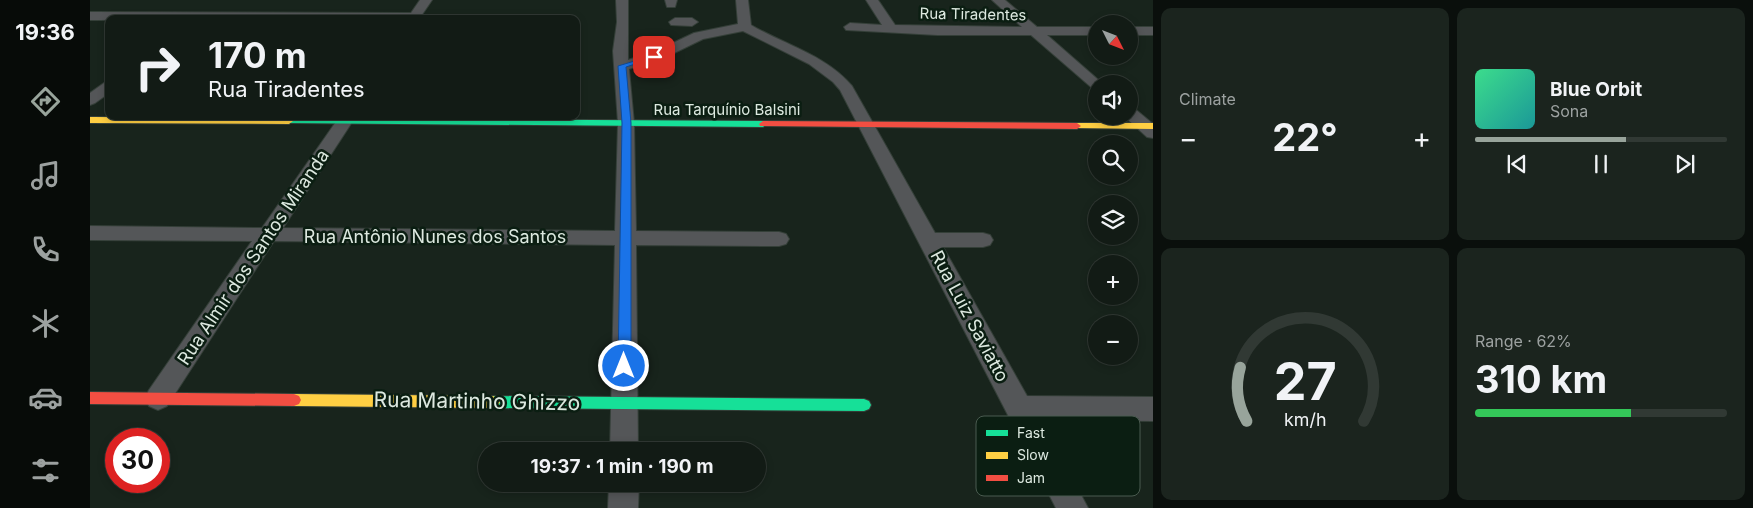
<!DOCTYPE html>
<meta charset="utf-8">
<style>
body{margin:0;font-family:Inter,sans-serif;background:#1b241e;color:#f1f3f6;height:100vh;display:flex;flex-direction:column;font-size:19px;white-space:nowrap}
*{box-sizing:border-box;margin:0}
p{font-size:16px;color:#9ca1a0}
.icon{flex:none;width:28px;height:28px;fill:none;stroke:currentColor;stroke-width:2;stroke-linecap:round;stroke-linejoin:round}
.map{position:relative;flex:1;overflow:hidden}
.drawer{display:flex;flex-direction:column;gap:8px;padding:8px;background:#0a0f0c;width:600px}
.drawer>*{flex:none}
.top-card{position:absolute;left:15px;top:15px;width:475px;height:105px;border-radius:10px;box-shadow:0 2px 8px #0003,0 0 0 1px #313934;background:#121b15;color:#f1f3f6;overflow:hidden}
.needle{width:32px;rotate:132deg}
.fabs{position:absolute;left:998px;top:15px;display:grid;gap:10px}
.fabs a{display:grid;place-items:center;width:50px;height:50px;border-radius:50%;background:#121b15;box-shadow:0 2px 8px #0003,0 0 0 1px #313934;font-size:25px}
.speed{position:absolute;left:15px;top:428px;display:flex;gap:10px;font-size:25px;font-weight:700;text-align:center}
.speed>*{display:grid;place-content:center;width:65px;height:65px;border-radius:50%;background:#121b15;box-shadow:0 2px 8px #0003,0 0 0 1px #313934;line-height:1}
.speed .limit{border:8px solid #d22;background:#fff;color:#111}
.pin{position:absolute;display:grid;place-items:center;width:42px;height:42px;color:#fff;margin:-21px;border-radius:10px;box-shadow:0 2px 8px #0006}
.me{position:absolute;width:55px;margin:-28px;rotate:0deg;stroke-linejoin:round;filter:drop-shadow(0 0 4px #0008)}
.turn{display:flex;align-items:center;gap:18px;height:105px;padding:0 20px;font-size:22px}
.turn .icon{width:65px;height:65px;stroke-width:2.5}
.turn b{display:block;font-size:35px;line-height:42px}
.big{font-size:38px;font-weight:700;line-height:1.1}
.drawer .tile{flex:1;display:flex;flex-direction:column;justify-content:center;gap:8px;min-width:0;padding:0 18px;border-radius:10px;background:#1b241e}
.drawer .dial{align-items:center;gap:0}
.dial svg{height:130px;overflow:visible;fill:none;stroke:#313934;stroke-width:7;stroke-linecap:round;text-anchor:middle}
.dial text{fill:#f1f3f6;stroke:none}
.song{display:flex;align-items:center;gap:15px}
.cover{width:60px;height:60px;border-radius:8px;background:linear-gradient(135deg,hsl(150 70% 55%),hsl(180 70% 35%))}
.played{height:5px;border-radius:2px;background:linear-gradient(90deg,#98a49b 60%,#313934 60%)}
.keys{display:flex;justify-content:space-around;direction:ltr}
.heat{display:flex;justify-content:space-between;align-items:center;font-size:28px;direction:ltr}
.charge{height:8px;border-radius:4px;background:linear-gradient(90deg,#34c759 62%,#313934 0)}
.drawer .tiles{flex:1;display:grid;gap:8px;grid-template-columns:repeat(2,1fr)}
.trip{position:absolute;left:388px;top:442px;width:288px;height:50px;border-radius:25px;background:#121b15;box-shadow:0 2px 8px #0003,0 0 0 1px #313934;font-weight:700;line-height:50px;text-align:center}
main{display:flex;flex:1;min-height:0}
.dock{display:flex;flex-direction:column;width:90px;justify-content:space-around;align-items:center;background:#070b08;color:#9ca1a0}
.dock .icon{width:35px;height:35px}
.dock .active{color:#98a49b}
.dock b{font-size:22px;color:#f1f3f6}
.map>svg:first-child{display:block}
</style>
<main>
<nav class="dock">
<b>19:36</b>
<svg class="icon active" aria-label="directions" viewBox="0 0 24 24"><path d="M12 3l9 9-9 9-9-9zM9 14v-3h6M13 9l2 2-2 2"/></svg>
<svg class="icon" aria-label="music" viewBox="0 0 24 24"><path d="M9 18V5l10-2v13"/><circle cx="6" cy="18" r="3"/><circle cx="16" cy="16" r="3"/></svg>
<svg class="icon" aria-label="phone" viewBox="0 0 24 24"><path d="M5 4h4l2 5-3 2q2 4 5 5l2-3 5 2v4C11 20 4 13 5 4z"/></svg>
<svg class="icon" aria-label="climate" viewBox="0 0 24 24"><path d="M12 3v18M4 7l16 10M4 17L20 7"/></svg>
<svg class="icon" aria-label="car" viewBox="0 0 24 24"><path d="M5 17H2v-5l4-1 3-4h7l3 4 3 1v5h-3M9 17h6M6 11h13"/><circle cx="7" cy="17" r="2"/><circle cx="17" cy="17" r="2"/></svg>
<svg class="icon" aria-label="filters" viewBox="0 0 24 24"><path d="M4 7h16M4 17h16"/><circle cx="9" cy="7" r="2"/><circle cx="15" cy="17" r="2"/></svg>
</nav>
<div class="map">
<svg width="1063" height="508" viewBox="0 0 1063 508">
<rect width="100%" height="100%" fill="#18241c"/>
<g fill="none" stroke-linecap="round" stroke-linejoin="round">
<!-- street casing -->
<g stroke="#343f38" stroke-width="2">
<g id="street">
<path d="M330,0H342L329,19L0,20V12L321,13Z"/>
<path d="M526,0H538V60L566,51L604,33L648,24L646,0H658L661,25C695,45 736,55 762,86L845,233H893L900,235L903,240L900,245L893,247H853L937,396L1063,397V421L951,420L998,508H966L750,90L743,82L719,64L653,31L613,39L576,57L539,69L544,123L546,231L689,232L696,234L699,239L696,244L689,246L546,245L548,451H520L525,245L184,241L77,406L68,410L59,406L55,398L59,390L162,241L0,240V226L172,228L250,116H266L193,228L525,231L528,123L523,51L527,22Z"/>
<path d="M575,0H587L585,7H577Z"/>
<path d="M776,0H788L805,25L932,27L902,0H915L947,27H1006V35H957L1013,84H1006V88L1001,87L941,35H847L756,30L754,27L760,23L792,25Z"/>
<path d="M585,18H602L608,22L602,26L581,25L579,22Z"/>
<rect x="1039" y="27" width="24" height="8"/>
<path d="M19,82V93L5,103L0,105V93L14,83Z"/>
<path d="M1039,107L1045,109L1063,124V138L1057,137L1034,116H1039Z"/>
<path d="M519,484H549L548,508H518Z"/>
</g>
</g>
<!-- fast casing -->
<g stroke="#343f38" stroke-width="2">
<g id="fast">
<path d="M199,118L673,121L677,124L673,127L196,123L195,121Z"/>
<path d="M403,396L774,399L779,401L781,405L779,409L774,411L403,408L398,406L396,402L398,398Z"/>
</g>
</g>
<!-- slow casing -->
<g stroke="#343f38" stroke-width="2">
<g id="slow">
<path d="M0,117L199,118L203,121L199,124L0,123Z"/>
<path d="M987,123H1063V129L984,128L983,126Z"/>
<path d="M204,394L403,396L408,398L410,402L408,406L403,408L204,406L199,404L197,400L199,396Z"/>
</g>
</g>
<!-- jam casing -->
<g stroke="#343f38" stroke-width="2">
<g id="jam">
<path d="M673,121L987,123L991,126L987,129L670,126L669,124Z"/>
<path d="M0,392L204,394L209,396L211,400L209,404L204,406L0,404Z"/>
</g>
</g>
<!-- street -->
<use href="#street" fill="#545658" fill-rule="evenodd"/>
<!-- fast -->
<use href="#fast" fill="#16e098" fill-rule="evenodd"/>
<!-- slow -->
<use href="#slow" fill="#ffcf43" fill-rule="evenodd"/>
<!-- jam -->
<use href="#jam" fill="#f24e42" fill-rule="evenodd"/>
</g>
<!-- route -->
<path fill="#1a73e8" stroke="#114b97" d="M561,56L567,57L536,67L541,123V366L539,370L534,372L530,370L528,366L532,123L528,66Z"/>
<g text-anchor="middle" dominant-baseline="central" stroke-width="5" stroke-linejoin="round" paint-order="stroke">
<!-- far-street labels -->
<g font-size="15" fill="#dde9e0" stroke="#0b1e12">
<text transform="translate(883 14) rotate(1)">Rua Tiradentes</text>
<text x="637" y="109">Rua Tarquínio Balsini</text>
</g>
<!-- street labels -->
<g font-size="18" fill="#dde9e0" stroke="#0b1e12">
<text x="345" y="236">Rua Antônio Nunes dos Santos</text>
<text transform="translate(163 257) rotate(-56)">Rua Almir dos Santos Miranda</text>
<text transform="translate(880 316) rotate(62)">Rua Luiz Saviatto</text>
</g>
<!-- near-street labels -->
<g font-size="21" fill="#dde9e0" stroke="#0b1e12">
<text transform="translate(387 401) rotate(1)">Rua Martinho Ghizzo</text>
</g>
</g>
<!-- legend -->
<rect x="886" y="416" width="164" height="80" rx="8" fill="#0b1e12" stroke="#4a5b50" stroke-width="1"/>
<rect x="896" y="430" width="22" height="6" fill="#16e098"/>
<rect x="896" y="452" width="22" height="7" fill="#ffcf43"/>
<rect x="896" y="475" width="22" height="6" fill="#f24e42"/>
<g font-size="14" fill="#dde9e0">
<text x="927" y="438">Fast</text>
<text x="927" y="460">Slow</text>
<text x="927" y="483">Jam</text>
</g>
</svg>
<div class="fabs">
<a><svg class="needle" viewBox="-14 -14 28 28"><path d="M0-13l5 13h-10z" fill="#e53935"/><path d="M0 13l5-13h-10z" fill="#9ca1a0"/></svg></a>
<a><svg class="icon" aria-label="sound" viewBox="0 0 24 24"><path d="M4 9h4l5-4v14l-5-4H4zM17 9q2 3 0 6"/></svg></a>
<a><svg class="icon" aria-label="search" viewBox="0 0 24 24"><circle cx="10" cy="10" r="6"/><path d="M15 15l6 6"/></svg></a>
<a><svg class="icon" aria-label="layers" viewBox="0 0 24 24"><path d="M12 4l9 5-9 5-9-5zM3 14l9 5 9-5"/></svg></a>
<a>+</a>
<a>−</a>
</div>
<div class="speed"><div class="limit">30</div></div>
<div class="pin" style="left:564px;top:57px;background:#d93025"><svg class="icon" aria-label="arrive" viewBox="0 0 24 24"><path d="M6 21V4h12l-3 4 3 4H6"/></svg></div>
<svg class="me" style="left:534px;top:366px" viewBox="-20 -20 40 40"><circle r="17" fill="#1a73e8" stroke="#fff" stroke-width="3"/><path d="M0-11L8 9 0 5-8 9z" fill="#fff"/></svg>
<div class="trip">19:37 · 1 min · 190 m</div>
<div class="top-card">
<div class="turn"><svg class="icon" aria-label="right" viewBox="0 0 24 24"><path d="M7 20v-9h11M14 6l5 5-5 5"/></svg><div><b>170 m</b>Rua Tiradentes</div></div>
</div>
</div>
<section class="drawer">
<div class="tiles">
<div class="tile"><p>Climate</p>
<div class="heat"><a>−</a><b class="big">22°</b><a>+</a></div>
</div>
<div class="tile">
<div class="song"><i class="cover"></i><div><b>Blue Orbit</b><p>Sona</p></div></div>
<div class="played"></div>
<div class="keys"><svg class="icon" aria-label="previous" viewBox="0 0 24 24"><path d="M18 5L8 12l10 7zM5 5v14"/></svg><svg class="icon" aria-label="pause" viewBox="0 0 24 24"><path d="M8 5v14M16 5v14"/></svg><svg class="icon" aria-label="next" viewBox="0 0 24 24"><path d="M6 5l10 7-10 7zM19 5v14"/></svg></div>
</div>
<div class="tile dial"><svg viewBox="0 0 100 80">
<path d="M14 69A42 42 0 1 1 86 69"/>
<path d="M14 69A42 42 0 0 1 10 36" stroke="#98a49b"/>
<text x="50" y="56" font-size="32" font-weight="700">27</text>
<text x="50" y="72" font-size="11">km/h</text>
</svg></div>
<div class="tile"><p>Range · 62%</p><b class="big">310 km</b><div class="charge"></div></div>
</div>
</section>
</main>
